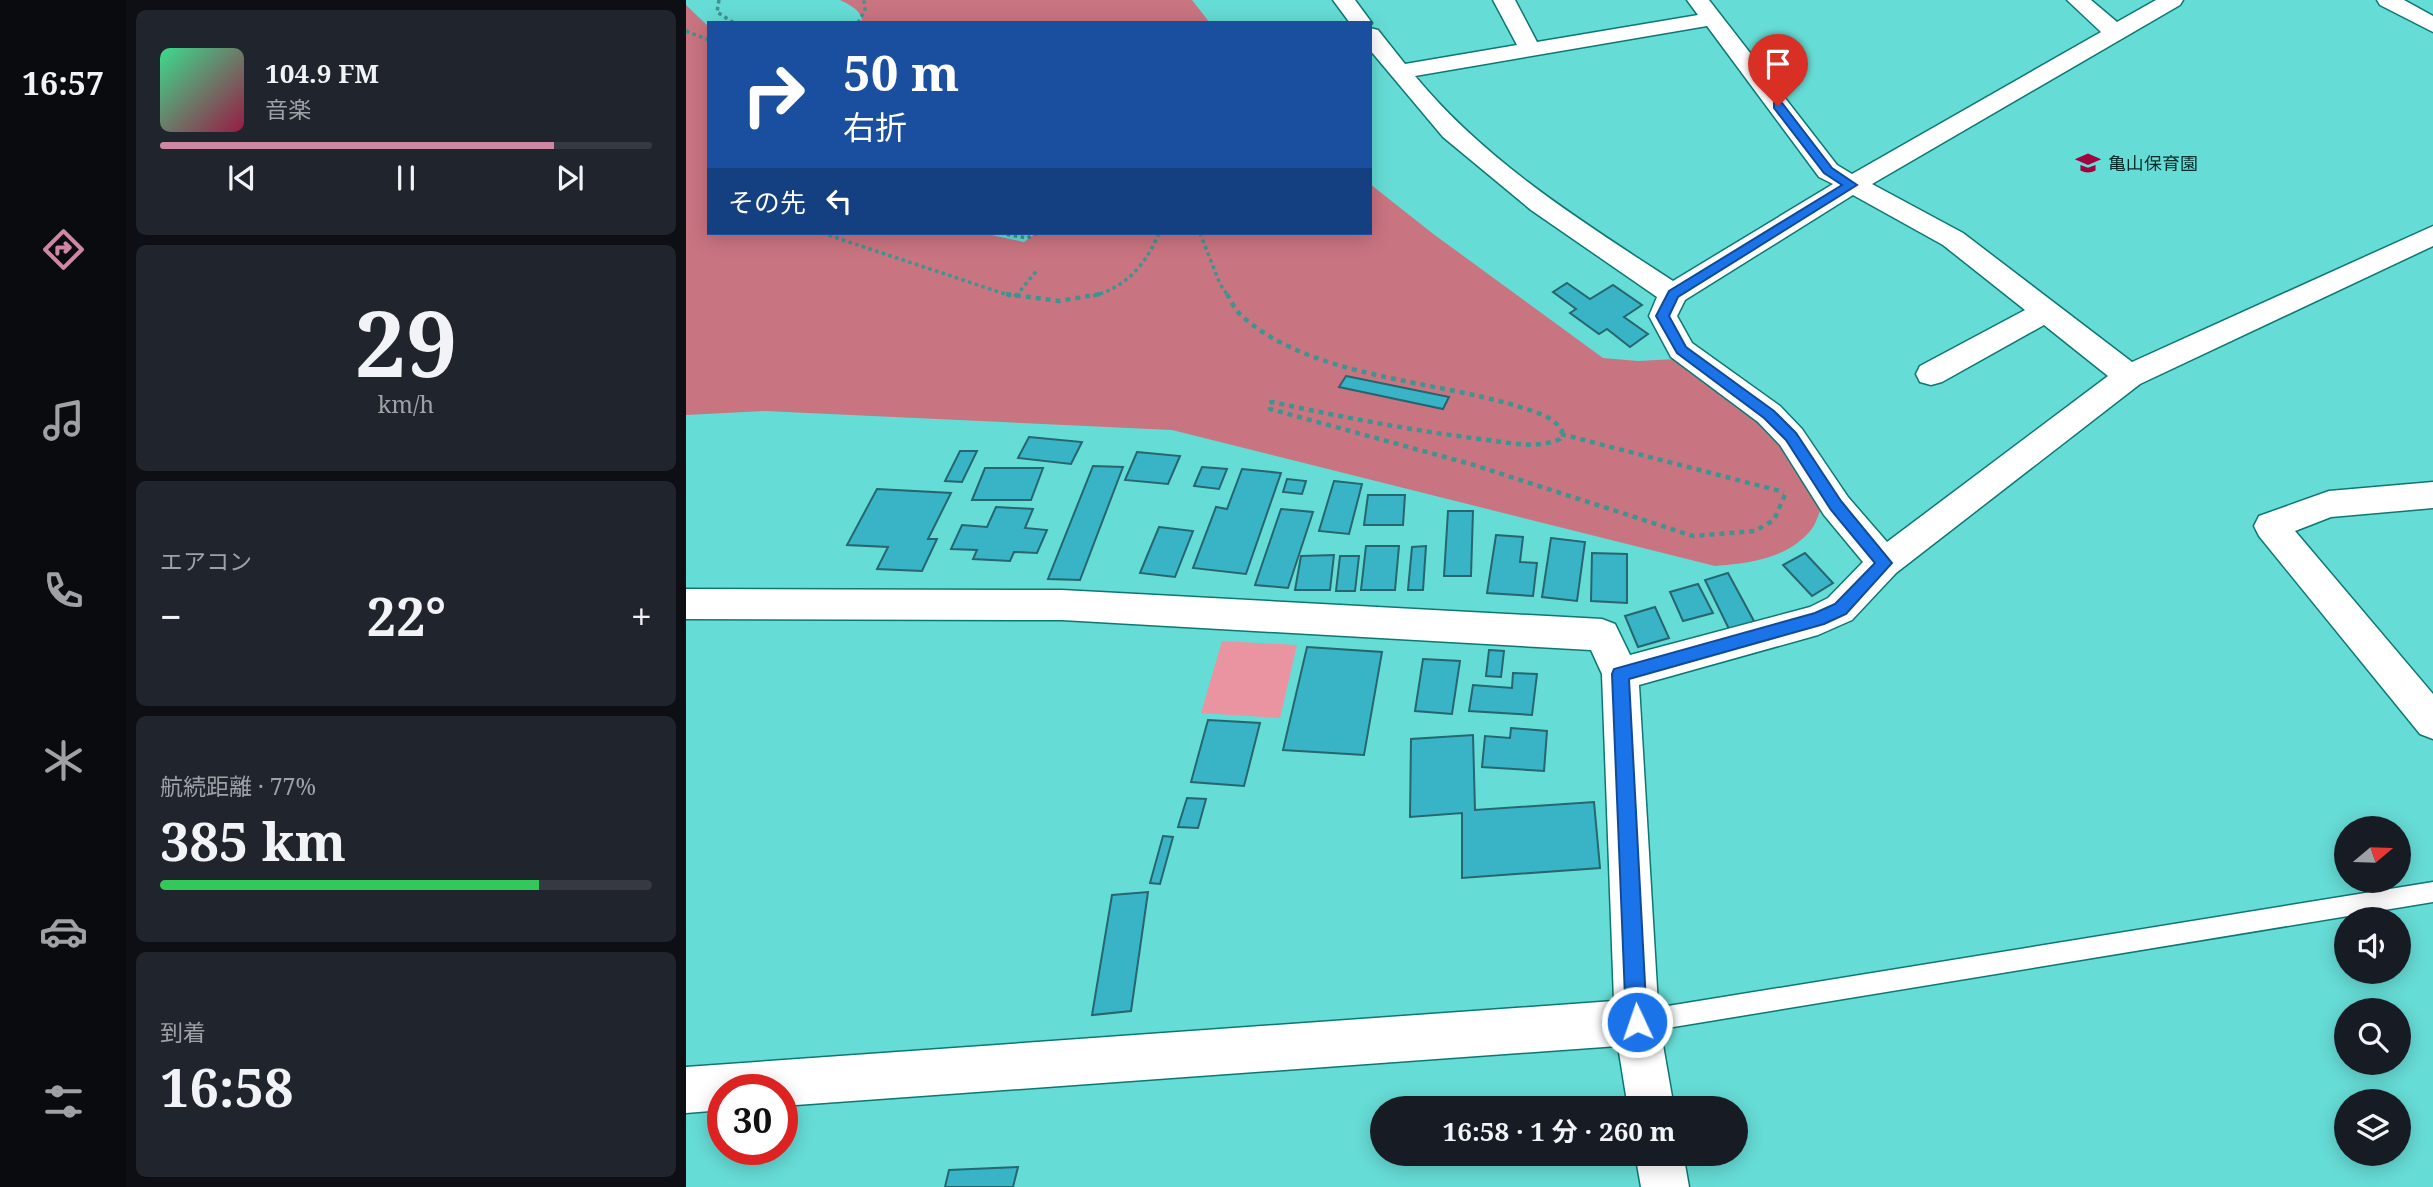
<!DOCTYPE html>
<html lang="ja">
<meta charset="utf-8">
<style>
body{margin:0;font-family:"Noto Serif","Noto Sans JP",serif;background:#20242c;color:#f1f3f6;height:100vh;display:flex;flex-direction:column;font-size:26px;white-space:nowrap}
*{box-sizing:border-box;margin:0}
p{font-size:23px;color:#9ea1a6}
.icon{flex:none;width:38px;height:38px;fill:none;stroke:currentColor;stroke-width:2;stroke-linecap:round;stroke-linejoin:round}
.map{position:relative;flex:1;overflow:hidden}
.drawer{display:flex;flex-direction:column;gap:10px;padding:10px;background:#0d0f14;width:560px}
.drawer>*{flex:none}
.top-card{position:absolute;left:21px;top:21px;width:665px;height:214px;border-radius:0px;box-shadow:0 4px 18px #0003;background:#1a4fa0;color:#fff;overflow:hidden}
.needle{width:46px;rotate:71deg}
.tools{position:absolute;left:1648px;top:816px;display:grid;gap:14px}
.tools a{display:grid;place-items:center;width:77px;height:77px;border-radius:50%;background:#171b24;box-shadow:0 4px 18px #0003;font-size:35px}
.speed{position:absolute;left:21px;top:1074px;display:flex;gap:14px;font-size:35px;font-weight:700;text-align:center}
.speed>*{display:grid;place-content:center;width:91px;height:91px;border-radius:50%;background:#171b24;box-shadow:0 4px 18px #0003;line-height:1}
.speed .limit{border:10px solid #d22;background:#fff;color:#111}
.pin{position:absolute;display:grid;place-items:center;width:60px;height:60px;color:#fff;margin:-72px -30px;border-radius:50% 50% 50% 0;rotate:-45deg;box-shadow:0 0 7px #0007}
.pin .icon{rotate:45deg}
.me{position:absolute;width:77px;margin:-38px;rotate:357deg;stroke-linejoin:round;filter:drop-shadow(0 0 5px #0008)}
.turn{display:flex;align-items:center;gap:24px;height:147px;padding:0 21px;font-size:32px}
.turn .icon{width:91px;height:91px;stroke-width:2.5}
.turn b{display:block;font-size:49px;line-height:60px}
.then{display:flex;align-items:center;height:66px;padding:0 21px;background:#0003;gap:14px;font-size:26px}
.big{font-size:52px;font-weight:700;line-height:1.1}
.drawer .card{flex:1;display:flex;flex-direction:column;justify-content:center;gap:10px;min-width:0;padding:0 24px;border-radius:10px;background:#20242c}
.drawer .dial{align-items:center;gap:0}
.dial b{font-size:91px;line-height:1}
.song{display:flex;align-items:center;gap:21px}
.cover{width:84px;height:84px;border-radius:10px;background:linear-gradient(135deg,hsl(150 70% 55%),hsl(340 70% 35%))}
.played{height:7px;border-radius:4px;background:linear-gradient(90deg,#cd87a3 80%,#363941 80%)}
.keys{display:flex;justify-content:space-around;direction:ltr}
.heat{display:flex;justify-content:space-between;align-items:center;font-size:38px;direction:ltr}
.charge{height:10px;border-radius:5px;background:linear-gradient(90deg,#34c759 77%,#363941 0)}
.trip{position:absolute;left:684px;top:1096px;width:378px;height:70px;border-radius:35px;background:#171b24;box-shadow:0 4px 18px #0003;font-weight:700;line-height:70px;text-align:center}
main{display:flex;flex:1;min-height:0}
.tab-bar{display:flex;flex-direction:column;width:126px;justify-content:space-around;align-items:center;background:#090b0e;color:#9ea1a6}
.tab-bar .icon{width:49px;height:49px}
.tab-bar .active{color:#cd87a3}
.tab-bar b{font-size:32px;color:#f1f3f6}
.map>svg:first-child{display:block}
</style>
<main>
<nav class="tab-bar">
<b>16:57</b>
<svg class="icon active" aria-label="directions" viewBox="0 0 24 24"><path d="M12 3l9 9-9 9-9-9zM9 14v-3h6M13 9l2 2-2 2"/></svg>
<svg class="icon" aria-label="music" viewBox="0 0 24 24"><path d="M9 18V5l10-2v13"/><circle cx="6" cy="18" r="3"/><circle cx="16" cy="16" r="3"/></svg>
<svg class="icon" aria-label="phone" viewBox="0 0 24 24"><path d="M5 4h4l2 5-3 2q2 4 5 5l2-3 5 2v4C11 20 4 13 5 4z"/></svg>
<svg class="icon" aria-label="climate" viewBox="0 0 24 24"><path d="M12 3v18M4 7l16 10M4 17L20 7"/></svg>
<svg class="icon" aria-label="car" viewBox="0 0 24 24"><path d="M5 17H2v-5l4-1 3-4h7l3 4 3 1v5h-3M9 17h6M6 11h13"/><circle cx="7" cy="17" r="2"/><circle cx="17" cy="17" r="2"/></svg>
<svg class="icon" aria-label="filters" viewBox="0 0 24 24"><path d="M4 7h16M4 17h16"/><circle cx="9" cy="7" r="2"/><circle cx="15" cy="17" r="2"/></svg>
</nav>
<section class="drawer">
<div class="card">
<div class="song"><i class="cover"></i><div><b>104.9 FM</b><p>音楽</p></div></div>
<div class="played"></div>
<div class="keys"><svg class="icon" aria-label="previous" viewBox="0 0 24 24"><path d="M18 5L8 12l10 7zM5 5v14"/></svg><svg class="icon" aria-label="pause" viewBox="0 0 24 24"><path d="M8 5v14M16 5v14"/></svg><svg class="icon" aria-label="next" viewBox="0 0 24 24"><path d="M6 5l10 7-10 7zM19 5v14"/></svg></div>
</div>
<div class="card dial"><b>29</b><p>km/h</p></div>
<div class="card"><p>エアコン</p>
<div class="heat"><a>−</a><b class="big">22°</b><a>+</a></div>
</div>
<div class="card"><p>航続距離 · 77%</p><b class="big">385 km</b><div class="charge"></div></div>
<div class="card"><p>到着</p><b class="big">16:58</b></div>
</section>
<div class="map">
<svg width="1747" height="1187" viewBox="0 0 1747 1187">
<rect width="100%" height="100%" fill="#66dcd6"/>
<!-- green -->
<path fill="#e994a0" d="M536,641L611,645L594,718L515,713Z"/>
<!-- forest -->
<g fill="#c97481">
<path d="M154,0H506L524,23H176C177,11 164,5 154,0Z"/>
<path d="M0,5L23,27V233H296L338,242L350,233H684V184L746,233L917,358L952,361L990,359L1091,432L1136,505C1133,513 1130,524 1125,530C1101,559 1063,563 1029,566L486,430L79,411L0,415Z"/>
</g>
<!-- building -->
<g fill="#39b4c7" stroke="#27656f" stroke-width="2">
<path d="M881,283L904,299L927,285L956,305L938,317L962,334L944,347L921,329L913,334L884,313L890,309L867,292Z"/>
<path d="M660,376L763,397L757,409L653,387Z"/>
<path d="M343,437L396,442L385,464L332,458Z"/>
<path d="M274,451H291L276,482L259,481Z"/>
<path d="M451,452L494,456L482,484L439,480Z"/>
<path d="M407,466L437,467L394,580L362,579Z"/>
<path d="M516,467L541,469L533,489L508,486Z"/>
<path d="M299,468H357L345,500H286Z"/>
<path d="M556,469L595,473L560,574L507,568L530,507L541,509Z"/>
<path d="M601,479L620,481L616,494L597,492Z"/>
<path d="M648,481L676,484L663,534L633,531Z"/>
<path d="M191,489L265,493L242,539H251L236,571L191,569L202,547L161,545Z"/>
<path d="M682,495H719L717,525H678Z"/>
<path d="M310,507L347,509L339,528L361,530L351,553L328,552L324,561L287,559L291,550L265,549L276,525L301,527Z"/>
<path d="M595,509L627,512L602,588L569,585Z"/>
<path d="M762,511H787L785,576H758Z"/>
<path d="M473,527L507,531L489,577L454,573Z"/>
<path d="M810,535L837,537L834,562L851,563L847,596L801,593Z"/>
<path d="M865,538L899,542L891,601L856,597Z"/>
<path d="M680,546H713L709,590H675Z"/>
<path d="M740,546L737,590H722L726,547Z"/>
<path d="M906,553L941,554V603L905,601Z"/>
<path d="M1119,553L1147,583L1126,596L1097,565Z"/>
<path d="M648,555L644,590H609L615,556Z"/>
<path d="M654,556H673L669,591H650Z"/>
<path d="M1042,573L1069,623L1044,631L1019,580Z"/>
<path d="M1012,584L1027,613L997,621L984,592Z"/>
<path d="M969,607L983,638L952,647L939,616Z"/>
<path d="M621,647L696,652L678,755L597,750Z"/>
<path d="M803,650L818,651L815,677L800,676Z"/>
<path d="M737,659L774,661L766,714L729,711Z"/>
<path d="M827,673L851,674L846,715L783,711L787,685L826,688Z"/>
<path d="M522,720L574,723L558,786L505,782Z"/>
<path d="M825,728L861,731L858,771L796,767L799,736L824,738Z"/>
<path d="M787,735L789,810L908,802L914,868L776,878V813L724,817L725,739Z"/>
<path d="M501,798L520,799L512,828L492,827Z"/>
<path d="M477,836L487,837L474,884L464,883Z"/>
<path d="M462,892L445,1011L406,1015L426,895Z"/>
<path d="M332,1167L327,1187H259L263,1170Z"/>
</g>
<g fill="none" stroke-linecap="round" stroke-linejoin="round">
<!-- lane casing -->
<g stroke="#0d7773" stroke-width="3">
<path id="lane" d="M1747,882V902L951,1033L943,1030L940,1022L943,1014L951,1011Z"/>
</g>
<!-- street casing -->
<g stroke="#0d7773" stroke-width="3">
<g id="street">
<path d="M647,0H669L686,23L684,26V23H664Z"/>
<path d="M807,0H829L851,42L1012,15L1001,0H1023L1151,165L1166,174L1415,32L1381,0H1405L1431,22L1470,0H1497L1494,5L1186,184L1277,233L1446,362L1747,226V246L1454,384L1210,573L1166,620L1132,635L953,685L973,1022L988,1108H942L932,1046L96,1106V1090H37V1110L0,1113V1067L928,1001L916,674L905,650L376,620L0,619V589L376,590L916,619L929,624L944,655L1124,607L1142,598L1177,562L1138,515L1094,445L1072,422L985,357L963,316L971,297L845,210L757,137L684,50V28L692,30L719,64L831,45ZM1021,26L1133,177L1147,184L987,281C895,221 800,162 729,76ZM1167,195L1257,245L1339,310L1234,366L1230,374L1234,382L1245,385L1256,382L1358,325L1422,376L1201,542L1162,497L1116,429L1094,406L1006,343L991,316L999,300Z"/>
<path d="M1691,0H1718L1747,16V32L1694,5Z"/>
<path d="M1747,482V508L1645,517L1609,531L1747,694V739L1734,734L1573,536L1568,526L1573,516L1643,491Z"/>
<path d="M949,1153H997L1003,1187H955Z"/>
</g>
</g>
<!-- path-far1 -->
<g stroke="#3e9490" stroke-width="3.5" stroke-dasharray="3.5 3.5" stroke-linecap="butt">
<path d="M33,0L31,12L48,23"/>
<path d="M172,23L179,10L178,0"/>
<path d="M0,31L23,40"/>
<path d="M136,233L325,296"/>
<path d="M314,233L341,238L352,233"/>
<path d="M514,233L534,284L542,296"/>
<path d="M330,296L352,269"/>
<path d="M407,296C441,287 460,264 473,233"/>
</g>
<!-- path -->
<g stroke="#3e9490" stroke-width="4.5" stroke-dasharray="5 5" stroke-linecap="butt">
<path d="M320,294L373,301L414,294"/>
<path d="M541,294C545,301 549,310 556,316C623,377 746,380 831,406C848,412 867,415 876,431L874,439C849,450 821,442 794,439C724,430 655,417 586,402L583,403L584,409L788,465L1007,536L1069,531L1088,520L1100,492"/>
<path d="M329,297L331,294"/>
<path d="M875,434L1098,492"/>
</g>
<!-- lane -->
<use href="#lane" fill="#fff" fill-rule="evenodd"/>
<!-- street -->
<use href="#street" fill="#fff" fill-rule="evenodd"/>
</g>
<!-- route -->
<path fill="#1a73e8" stroke="#114b97" stroke-width="2" d="M1088,103H1096L1146,168L1171,185L992,297L983,316L1000,347L1088,411L1110,433L1155,501L1206,563L1160,614L1138,624L943,679L961,1022L958,1029L951,1032L943,1029L940,1022L926,674L928,669L1129,613L1149,604L1189,563L1145,510L1100,440L1078,418L991,353L970,316L983,291L1156,185L1138,173L1088,108Z"/>
<!-- icons -->
<defs>
<g id="school-bare" transform="scale(1.89)"><path d="M0-5L7-2L0 1L-7-2ZM-4 1L0 2.5L4 1V4Q0 6-4 4Z" fill="#a1033e" stroke="#66dcd6" stroke-width="2.5" paint-order="stroke"/></g>
</defs>
<g fill-rule="evenodd">
<use href="#school-bare" x="1402" y="163"/>
</g>
<g text-anchor="middle" dominant-baseline="central" stroke-width="7" stroke-linejoin="round" paint-order="stroke">
<!-- far-poi labels -->
<g font-size="18" fill="#032b2a" stroke="#66dcd6" text-anchor="start">
<text x="1422" y="163">亀山保育園</text>
</g>
</g>
</svg>
<div class="tools">
<a><svg class="needle" viewBox="-14 -14 28 28"><path d="M0-13l5 13h-10z" fill="#e53935"/><path d="M0 13l5-13h-10z" fill="#9ea1a6"/></svg></a>
<a><svg class="icon" aria-label="sound" viewBox="0 0 24 24"><path d="M4 9h4l5-4v14l-5-4H4zM17 9q2 3 0 6"/></svg></a>
<a><svg class="icon" aria-label="search" viewBox="0 0 24 24"><circle cx="10" cy="10" r="6"/><path d="M15 15l6 6"/></svg></a>
<a><svg class="icon" aria-label="layers" viewBox="0 0 24 24"><path d="M12 4l9 5-9 5-9-5zM3 14l9 5 9-5"/></svg></a>
</div>
<div class="speed"><div class="limit">30</div></div>
<div class="pin" style="left:1092px;top:106px;background:#d93025"><svg class="icon" aria-label="arrive" viewBox="0 0 24 24"><path d="M6 21V4h12l-3 4 3 4H6"/></svg></div>
<svg class="me" style="left:951px;top:1022px" viewBox="-20 -20 40 40"><circle r="17" fill="#1a73e8" stroke="#fff" stroke-width="3"/><path d="M0-11L8 9 0 5-8 9z" fill="#fff"/></svg>
<div class="trip">16:58 · 1 分 · 260 m</div>
<div class="top-card">
<div class="turn"><svg class="icon" aria-label="right" viewBox="0 0 24 24"><path d="M7 20v-9h11M14 6l5 5-5 5"/></svg><div><b>50 m</b>右折</div></div>
<div class="then">その先<svg class="icon" aria-label="left" viewBox="0 0 24 24"><path d="M17 20v-9H6M10 6l-5 5 5 5"/></svg></div>
</div>
</div>
</main>
